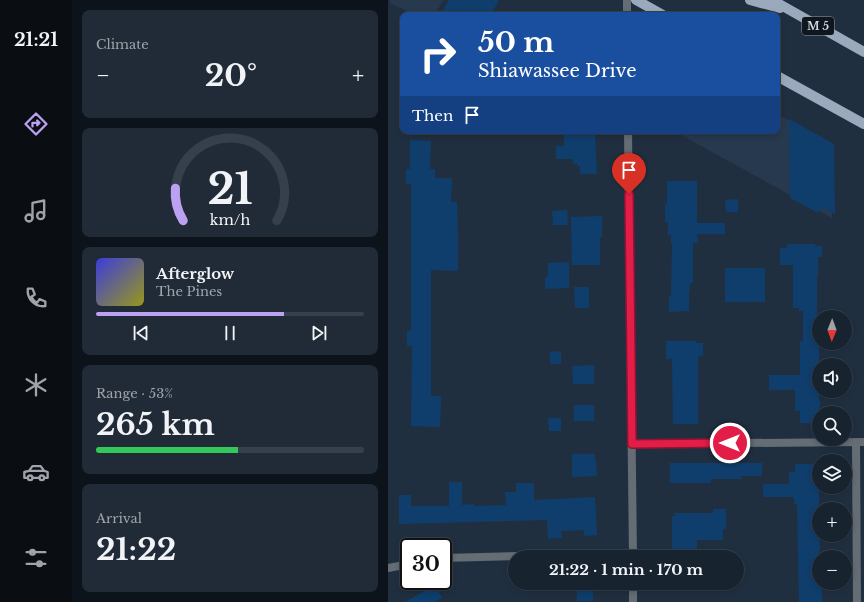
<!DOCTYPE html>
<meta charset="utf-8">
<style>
body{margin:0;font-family:"Libre Baskerville",serif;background:#212b38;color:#f1f3f6;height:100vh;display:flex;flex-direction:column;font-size:15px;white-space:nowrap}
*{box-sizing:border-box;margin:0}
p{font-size:13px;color:#9fa4ab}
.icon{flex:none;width:22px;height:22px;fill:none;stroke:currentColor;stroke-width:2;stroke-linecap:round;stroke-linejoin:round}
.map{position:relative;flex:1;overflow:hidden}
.drawer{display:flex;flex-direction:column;gap:10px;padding:10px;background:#0d131a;width:316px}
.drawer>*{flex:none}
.top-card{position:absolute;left:12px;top:12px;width:380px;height:122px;border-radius:8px;box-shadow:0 2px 6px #0003,0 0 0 1px #36404c;background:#1a4fa0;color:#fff;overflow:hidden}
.needle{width:26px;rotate:181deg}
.controls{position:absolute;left:424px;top:310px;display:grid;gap:8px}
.controls a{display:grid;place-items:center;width:40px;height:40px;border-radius:50%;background:#182330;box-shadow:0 2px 6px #0003,0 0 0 1px #36404c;font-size:20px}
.speed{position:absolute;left:12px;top:538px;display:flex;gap:8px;font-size:20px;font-weight:700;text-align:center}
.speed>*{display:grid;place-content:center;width:52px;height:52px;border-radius:50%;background:#182330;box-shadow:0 2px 6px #0003,0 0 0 1px #36404c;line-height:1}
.speed .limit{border:2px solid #111;border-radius:6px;background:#fff;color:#111}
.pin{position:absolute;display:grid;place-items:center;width:34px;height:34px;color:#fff;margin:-41px -17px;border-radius:50% 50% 50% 0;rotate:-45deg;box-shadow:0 0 4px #0007}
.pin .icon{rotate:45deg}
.me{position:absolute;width:44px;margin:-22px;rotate:270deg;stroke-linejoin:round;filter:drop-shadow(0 0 3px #0008)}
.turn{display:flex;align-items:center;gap:14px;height:84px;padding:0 12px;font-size:18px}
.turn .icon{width:52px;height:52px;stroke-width:2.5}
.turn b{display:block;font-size:28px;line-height:34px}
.then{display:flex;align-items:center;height:38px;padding:0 12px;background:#0003;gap:8px;font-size:15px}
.big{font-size:30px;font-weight:700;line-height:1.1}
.drawer .tile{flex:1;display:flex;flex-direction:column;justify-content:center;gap:6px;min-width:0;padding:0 14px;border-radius:8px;background:#212b38}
.drawer .dial{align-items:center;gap:0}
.dial svg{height:104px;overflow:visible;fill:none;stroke:#36404c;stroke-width:7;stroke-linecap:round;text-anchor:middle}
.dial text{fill:#f1f3f6;stroke:none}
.song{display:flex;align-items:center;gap:12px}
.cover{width:48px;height:48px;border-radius:6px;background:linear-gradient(135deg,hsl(240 70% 55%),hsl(60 70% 35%))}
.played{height:4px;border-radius:2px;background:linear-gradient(90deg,#bca0f2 70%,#36404c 70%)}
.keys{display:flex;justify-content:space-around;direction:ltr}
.heat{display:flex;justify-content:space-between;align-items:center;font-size:22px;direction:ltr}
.charge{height:6px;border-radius:3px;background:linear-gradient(90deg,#34c759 53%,#36404c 0)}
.trip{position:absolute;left:120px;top:550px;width:236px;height:40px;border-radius:20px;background:#182330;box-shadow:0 2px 6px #0003,0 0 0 1px #36404c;font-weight:700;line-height:40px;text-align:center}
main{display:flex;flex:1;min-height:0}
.dock{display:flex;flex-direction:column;width:72px;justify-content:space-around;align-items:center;background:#0a0e13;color:#9fa4ab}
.dock .icon{width:28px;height:28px}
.dock .on{color:#bca0f2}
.dock b{font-size:18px;color:#f1f3f6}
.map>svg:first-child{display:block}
</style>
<main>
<nav class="dock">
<b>21:21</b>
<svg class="icon on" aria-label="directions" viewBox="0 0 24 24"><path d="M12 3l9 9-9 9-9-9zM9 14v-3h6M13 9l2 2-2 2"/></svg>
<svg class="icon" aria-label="music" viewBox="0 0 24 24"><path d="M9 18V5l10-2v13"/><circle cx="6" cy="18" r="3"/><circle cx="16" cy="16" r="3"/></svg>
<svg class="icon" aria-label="phone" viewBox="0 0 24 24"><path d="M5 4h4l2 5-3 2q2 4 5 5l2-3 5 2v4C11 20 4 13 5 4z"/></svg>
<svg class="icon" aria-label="climate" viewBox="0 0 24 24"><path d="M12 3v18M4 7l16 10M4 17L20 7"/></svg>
<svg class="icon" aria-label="car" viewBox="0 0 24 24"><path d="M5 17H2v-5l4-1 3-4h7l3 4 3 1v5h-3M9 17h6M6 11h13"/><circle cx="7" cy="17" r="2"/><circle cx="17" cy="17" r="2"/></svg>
<svg class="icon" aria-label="filters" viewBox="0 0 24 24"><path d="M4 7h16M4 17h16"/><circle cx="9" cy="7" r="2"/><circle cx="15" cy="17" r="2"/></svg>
</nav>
<section class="drawer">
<div class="tile"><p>Climate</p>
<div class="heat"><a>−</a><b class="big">20°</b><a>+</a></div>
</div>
<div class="tile dial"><svg viewBox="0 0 100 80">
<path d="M14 69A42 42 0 1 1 86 69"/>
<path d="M14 69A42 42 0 0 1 8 44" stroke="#bca0f2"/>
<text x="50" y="56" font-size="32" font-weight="700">21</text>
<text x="50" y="72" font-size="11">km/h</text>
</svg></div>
<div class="tile">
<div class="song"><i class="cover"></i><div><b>Afterglow</b><p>The Pines</p></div></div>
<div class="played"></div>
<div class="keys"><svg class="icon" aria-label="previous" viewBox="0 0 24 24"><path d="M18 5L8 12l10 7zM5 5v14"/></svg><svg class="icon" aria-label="pause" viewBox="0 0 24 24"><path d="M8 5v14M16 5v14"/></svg><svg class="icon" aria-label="next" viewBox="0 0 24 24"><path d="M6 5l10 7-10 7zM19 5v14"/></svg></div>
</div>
<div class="tile"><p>Range · 53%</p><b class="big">265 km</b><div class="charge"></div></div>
<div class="tile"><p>Arrival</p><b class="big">21:22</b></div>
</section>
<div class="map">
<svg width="476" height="602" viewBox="0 0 476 602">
<rect width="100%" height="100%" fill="#202f40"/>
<!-- built -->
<g fill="#26394f">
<path d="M2,0H55L47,15H27L2,3Z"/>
<path d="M389,114L445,145L444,218L286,131H389Z"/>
</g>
<!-- building -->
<g fill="#0f3e6d">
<path d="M61,0H111L103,15H52Z"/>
<path d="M401,119L446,144L447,214L433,207L430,213L402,198Z"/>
<path d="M176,131H207L209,174H192V167L189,166V163L185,164V159H168V146H176Z"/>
<path d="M22,140L43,141L42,169H47V178H64L63,202H69L70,229V271L43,270V396H53L52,427L23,426L24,346H19V331H23V184H18V169H22Z"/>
<path d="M279,181H309V223H337V234H309L310,243H305V283H302V290H301V311L281,312V296H283L284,244H283V235H280V222H277V204H279Z"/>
<path d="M350,199V212H338L337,200Z"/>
<path d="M179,210L180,225H165L164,211Z"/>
<path d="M214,216V237H212V265H184L183,217Z"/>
<path d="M399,244H427V246H434V257H430V276H429V317H430L431,329V400H432L431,423H412V411H407V390H381V375H412V341H415V311H411V308H405V265H392V248H399Z"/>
<path d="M181,262V288L157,289V277H160V263Z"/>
<rect x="337" y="268" width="40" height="34"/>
<path d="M186,287H201V308H187Z"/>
<path d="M278,341H308V343H315V356H310V424H285L284,359H278Z"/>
<path d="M173,351V364H162V352Z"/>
<path d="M206,365V384H185L184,366Z"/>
<rect x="186" y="405" width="20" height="16"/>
<path d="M160,418H173V431H161Z"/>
<path d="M184,454H207V461H208L209,476L184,477Z"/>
<path d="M282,463H374V476H353V479H323V483H282Z"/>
<path d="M407,464H430V470H431V535H432L431,583H434V602H411L409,504H406V497H375V484H401V472H407Z"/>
<path d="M61,482H74V505L86,504V506L118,505L117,492H128V483H146V500L207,497L209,535L196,536V530L173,531L174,538L160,539L159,520L11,524V495H23V506H61Z"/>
<path d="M325,509H338V529H335V540H309V550H284V516H287V513H325Z"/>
<rect x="189" y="583" width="16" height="18"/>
<path d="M47,585L54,598L47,602H17Z"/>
</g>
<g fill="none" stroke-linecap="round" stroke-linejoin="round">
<!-- street -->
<g stroke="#646c74" stroke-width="8">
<path d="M239,0V15"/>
<path d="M240,131L245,557"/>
<path d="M468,443L469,602"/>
<path d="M244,444L476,442"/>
<path d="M55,558L245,553"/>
<path d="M0,568L21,564"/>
<path d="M245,583V602"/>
</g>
<!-- primary -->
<g stroke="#9aa9bb" stroke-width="10">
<path d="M248,0L275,15"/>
<path d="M362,0L392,8"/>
<path d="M384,0L476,52"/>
<path d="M389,76L476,124"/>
</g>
</g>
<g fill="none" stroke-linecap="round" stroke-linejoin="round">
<!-- route casing -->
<g stroke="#92132f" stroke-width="10">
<path id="route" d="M241,194L244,444L342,443"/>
</g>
<!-- route -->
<use href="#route" stroke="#e11d48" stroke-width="7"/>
</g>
<g text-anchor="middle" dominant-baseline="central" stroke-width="3.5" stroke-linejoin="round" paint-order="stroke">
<!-- shield labels -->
<rect fill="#10161e" stroke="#969ea9" stroke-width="1" x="414" y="17" width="32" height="18" rx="3"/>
<g font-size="11" font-weight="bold" fill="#cfd9e4">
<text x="430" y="26">M 5</text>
</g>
</g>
</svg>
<div class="controls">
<a><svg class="needle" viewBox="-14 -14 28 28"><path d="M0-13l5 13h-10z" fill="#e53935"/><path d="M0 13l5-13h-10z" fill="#9fa4ab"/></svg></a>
<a><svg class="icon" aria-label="sound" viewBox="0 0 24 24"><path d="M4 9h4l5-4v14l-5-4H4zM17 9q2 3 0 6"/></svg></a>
<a><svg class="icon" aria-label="search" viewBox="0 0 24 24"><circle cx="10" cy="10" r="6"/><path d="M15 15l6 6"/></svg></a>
<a><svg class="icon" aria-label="layers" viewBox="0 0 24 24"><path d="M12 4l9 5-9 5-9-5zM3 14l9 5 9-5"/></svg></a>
<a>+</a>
<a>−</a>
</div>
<div class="speed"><div class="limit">30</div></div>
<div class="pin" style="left:241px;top:194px;background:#d93025"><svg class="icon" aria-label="arrive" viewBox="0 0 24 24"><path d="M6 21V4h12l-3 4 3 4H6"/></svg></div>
<svg class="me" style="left:342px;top:443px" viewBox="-20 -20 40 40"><circle r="17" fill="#e11d48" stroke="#fff" stroke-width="3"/><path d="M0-11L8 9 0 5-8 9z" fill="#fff"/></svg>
<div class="trip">21:22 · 1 min · 170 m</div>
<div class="top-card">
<div class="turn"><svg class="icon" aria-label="right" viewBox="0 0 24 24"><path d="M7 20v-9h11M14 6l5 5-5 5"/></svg><div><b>50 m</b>Shiawassee Drive</div></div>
<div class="then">Then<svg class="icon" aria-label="arrive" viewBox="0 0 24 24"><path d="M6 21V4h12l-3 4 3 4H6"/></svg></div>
</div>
</div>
</main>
